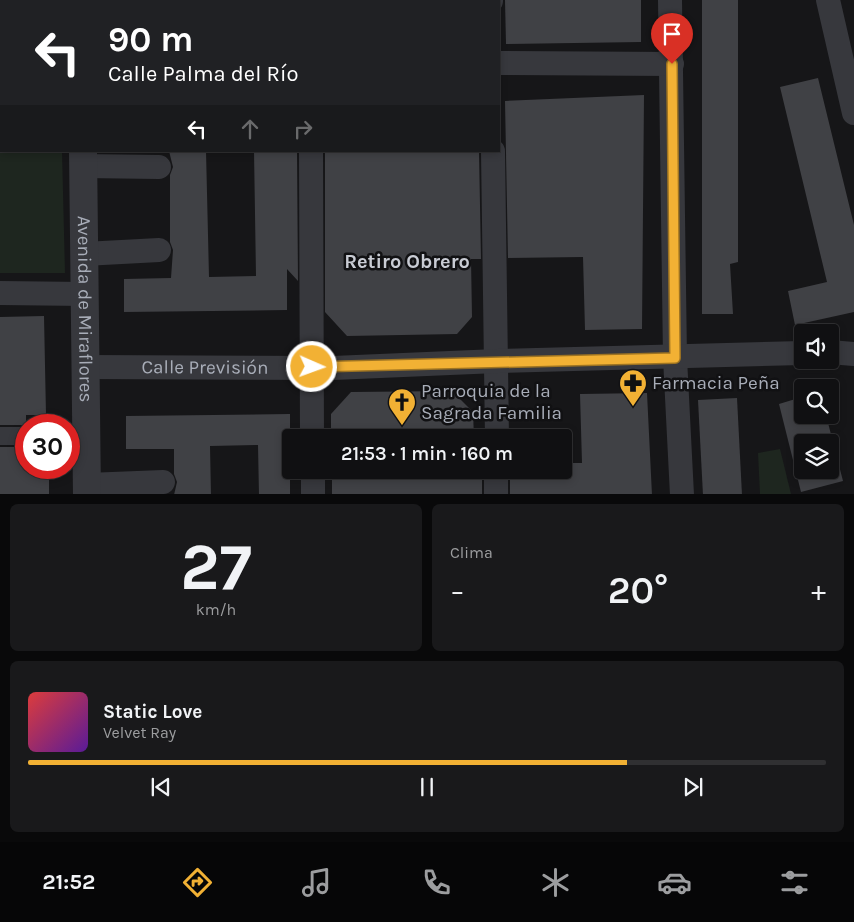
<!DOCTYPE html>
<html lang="es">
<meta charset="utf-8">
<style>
body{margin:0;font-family:Karla,sans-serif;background:#19191b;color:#f1f3f6;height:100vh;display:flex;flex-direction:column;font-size:19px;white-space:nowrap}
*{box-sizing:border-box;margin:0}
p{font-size:16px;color:#9c9d9f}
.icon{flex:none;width:28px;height:28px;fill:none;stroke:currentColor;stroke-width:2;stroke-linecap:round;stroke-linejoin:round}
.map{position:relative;height:494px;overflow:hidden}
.side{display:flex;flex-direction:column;gap:10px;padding:10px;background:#09090a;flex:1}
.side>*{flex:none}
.banner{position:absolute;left:0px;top:0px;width:500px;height:152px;box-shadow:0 2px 8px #0003,0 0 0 1px #303032;background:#202124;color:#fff;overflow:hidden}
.fabs{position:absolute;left:794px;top:324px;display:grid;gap:10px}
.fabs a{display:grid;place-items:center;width:45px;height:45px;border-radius:5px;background:#101012;box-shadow:0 2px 8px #0003,0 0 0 1px #303032;font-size:25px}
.speed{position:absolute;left:15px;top:414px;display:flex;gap:10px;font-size:25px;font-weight:700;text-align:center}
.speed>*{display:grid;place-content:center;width:65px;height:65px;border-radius:50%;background:#101012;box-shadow:0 2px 8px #0003,0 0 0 1px #303032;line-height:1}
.speed .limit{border:8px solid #d22;background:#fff;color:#111}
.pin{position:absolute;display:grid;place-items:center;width:42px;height:42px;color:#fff;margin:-51px -21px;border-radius:50% 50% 50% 0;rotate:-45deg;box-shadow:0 0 5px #0007}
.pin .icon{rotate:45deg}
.me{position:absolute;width:55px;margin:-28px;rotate:92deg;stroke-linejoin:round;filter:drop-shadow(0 0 4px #0008)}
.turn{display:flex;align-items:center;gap:18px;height:105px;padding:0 25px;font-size:22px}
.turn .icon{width:65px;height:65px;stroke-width:2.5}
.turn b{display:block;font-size:35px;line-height:42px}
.lanes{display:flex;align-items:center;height:48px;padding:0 25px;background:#0003;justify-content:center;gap:25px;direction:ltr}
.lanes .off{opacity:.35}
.big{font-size:38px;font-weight:600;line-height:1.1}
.side .widget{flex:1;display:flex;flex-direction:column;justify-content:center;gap:8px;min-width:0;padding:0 18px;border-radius:8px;background:#19191b}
.side .dial{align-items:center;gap:0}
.dial b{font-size:65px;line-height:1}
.song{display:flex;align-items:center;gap:15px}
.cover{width:60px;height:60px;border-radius:8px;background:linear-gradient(135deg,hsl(0 70% 55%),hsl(270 70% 35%))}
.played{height:5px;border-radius:2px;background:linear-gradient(90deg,#f2b134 75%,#303032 75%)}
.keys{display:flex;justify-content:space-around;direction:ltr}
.heat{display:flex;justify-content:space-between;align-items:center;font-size:28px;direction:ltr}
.side .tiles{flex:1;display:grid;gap:10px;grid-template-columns:1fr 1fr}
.widget:last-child{grid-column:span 2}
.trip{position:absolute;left:282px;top:429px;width:290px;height:50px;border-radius:5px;background:#101012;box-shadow:0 2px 8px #0003,0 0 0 1px #303032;font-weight:600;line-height:50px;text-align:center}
.dock{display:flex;height:80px;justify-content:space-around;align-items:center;background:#060607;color:#9c9d9f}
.dock .icon{width:35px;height:35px}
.dock .current{color:#f2b134}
.dock b{font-size:22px;color:#f1f3f6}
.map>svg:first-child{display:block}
</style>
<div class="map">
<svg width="854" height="495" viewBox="0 0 854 495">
<rect width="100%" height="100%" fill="#161618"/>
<!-- green -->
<g fill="#1e261f">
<path d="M0,98L1,151H62L65,273H0Z"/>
<path d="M780,449L791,494H760L758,453Z"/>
</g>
<!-- building -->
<g fill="#404145" fill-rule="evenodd">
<path d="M505,0H641V42L506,44Z"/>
<path d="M702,0H738V262L730,264L733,314H702Z"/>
<path d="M818,78L854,225V312L795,325L788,291L827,282L780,87Z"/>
<path d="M644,95L642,329L585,330L583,257L508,258L505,101Z"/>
<path d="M169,151H206L209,277L256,276L254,151H297L298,281L287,269V310L124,312V279L171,278L173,250L170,242V175L173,167Z"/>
<path d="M325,151H479L481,259H471L472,317L457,334L347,336L325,312Z"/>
<path d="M44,316L46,415H26V425H0V317Z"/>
<path d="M452,391L473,412L474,438H331V414L351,392Z"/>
<path d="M647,393L652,495H510V470H564V463H582L580,394Z"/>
<path d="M802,397V415H826L843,481L801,492L779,404ZM802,442H830V470H802Z"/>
<path d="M737,398L742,495H703L698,400Z"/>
<path d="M290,414V495H259L258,445L210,446L211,495H174L177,482L174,474V449H126V416Z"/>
<path d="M0,447H26V468H49V495H0Z"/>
<rect x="332" y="470" width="150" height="25"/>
</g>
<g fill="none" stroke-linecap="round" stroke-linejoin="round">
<!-- pedestrian -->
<g stroke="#37383d" stroke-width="18">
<path d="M69,435H87"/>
<path d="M0,436H26"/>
</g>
<!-- minor -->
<g stroke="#37383d" stroke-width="24">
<path d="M309,0V1"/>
<path d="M490,0L491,1"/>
<path d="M670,0L675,358L682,495"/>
<path d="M828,0L854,113"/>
<path d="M499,63L672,64"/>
<path d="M0,72H1"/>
<path d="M311,151L312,438"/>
<path d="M493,151L497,438"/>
<path d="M83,166L159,167"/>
<path d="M84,254L159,250"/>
<path d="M0,293L85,294"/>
<path d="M830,352L854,354"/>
<path id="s1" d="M86,367L333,368L497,361L802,353"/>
<path d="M313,470V495"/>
<path d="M87,485L163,482"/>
<path d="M496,495V470"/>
</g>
<!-- tertiary -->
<g stroke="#37383d" stroke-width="28">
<path d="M82,0V1"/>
<path id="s2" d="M83,151L87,495"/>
</g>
</g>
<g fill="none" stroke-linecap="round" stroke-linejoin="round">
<!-- route casing -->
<g stroke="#9d7322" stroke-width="12">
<path id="route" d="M312,367L675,358L672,64"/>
</g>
<!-- route -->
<use href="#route" stroke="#f2b134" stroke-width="9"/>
</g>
<!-- icons -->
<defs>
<g id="pharmacy-pin" transform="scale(1.4375)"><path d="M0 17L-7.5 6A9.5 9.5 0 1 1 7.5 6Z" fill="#f2b134" stroke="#111113"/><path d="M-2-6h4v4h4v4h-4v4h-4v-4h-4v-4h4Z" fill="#111"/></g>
<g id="church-pin" transform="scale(1.4375)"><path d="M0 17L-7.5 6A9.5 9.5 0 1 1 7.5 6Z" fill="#f2b134" stroke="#111113"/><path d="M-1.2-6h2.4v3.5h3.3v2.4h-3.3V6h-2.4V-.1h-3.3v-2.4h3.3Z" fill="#111"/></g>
</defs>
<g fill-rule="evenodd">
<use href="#pharmacy-pin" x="633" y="383"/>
<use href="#church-pin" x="402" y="402"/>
</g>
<g text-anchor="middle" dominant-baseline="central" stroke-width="5" stroke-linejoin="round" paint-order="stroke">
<!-- street labels -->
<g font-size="19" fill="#a8adb8" stroke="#111113">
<text stroke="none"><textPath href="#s2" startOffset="158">Avenida de Miraflores</textPath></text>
<text stroke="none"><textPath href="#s1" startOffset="119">Calle Previsión</textPath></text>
</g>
<!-- poi labels -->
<g font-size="19" fill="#a8adb8" stroke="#111113" text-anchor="start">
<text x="652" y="383">Farmacia Peña</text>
<text x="421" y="391">Parroquia de la<tspan x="421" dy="22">Sagrada Familia</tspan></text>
</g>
<!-- neighbourhood labels -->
<g font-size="20" font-weight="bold" fill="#c9ccd4" stroke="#111113">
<text x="407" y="261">Retiro Obrero</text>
</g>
</g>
</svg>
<div class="fabs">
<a><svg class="icon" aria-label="sound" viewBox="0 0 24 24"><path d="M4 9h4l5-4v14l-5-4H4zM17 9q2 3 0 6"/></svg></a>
<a><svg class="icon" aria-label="search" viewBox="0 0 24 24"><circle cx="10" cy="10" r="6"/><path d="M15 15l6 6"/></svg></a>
<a><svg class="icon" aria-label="layers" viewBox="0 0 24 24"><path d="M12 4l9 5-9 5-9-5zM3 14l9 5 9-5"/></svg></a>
</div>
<div class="speed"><div class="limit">30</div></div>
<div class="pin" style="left:672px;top:64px;background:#d93025"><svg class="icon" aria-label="arrive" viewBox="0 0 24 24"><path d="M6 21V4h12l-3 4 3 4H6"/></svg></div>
<svg class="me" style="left:312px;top:367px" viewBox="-20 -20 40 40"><circle r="17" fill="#f2b134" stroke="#fff" stroke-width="3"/><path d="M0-11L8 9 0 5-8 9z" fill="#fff"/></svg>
<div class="trip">21:53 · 1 min · 160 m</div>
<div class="banner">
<div class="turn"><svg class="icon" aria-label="left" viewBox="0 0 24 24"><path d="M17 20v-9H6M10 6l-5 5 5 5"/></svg><div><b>90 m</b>Calle Palma del Río</div></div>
<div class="lanes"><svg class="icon" aria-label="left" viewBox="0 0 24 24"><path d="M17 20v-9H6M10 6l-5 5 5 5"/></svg><svg class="icon off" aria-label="ahead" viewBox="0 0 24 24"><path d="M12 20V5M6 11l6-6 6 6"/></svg><svg class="icon off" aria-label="right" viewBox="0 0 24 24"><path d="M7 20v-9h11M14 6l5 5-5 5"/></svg></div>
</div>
</div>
<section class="side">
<div class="tiles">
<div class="widget dial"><b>27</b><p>km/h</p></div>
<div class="widget"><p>Clima</p>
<div class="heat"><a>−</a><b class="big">20°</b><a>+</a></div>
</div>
<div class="widget">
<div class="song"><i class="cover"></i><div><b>Static Love</b><p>Velvet Ray</p></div></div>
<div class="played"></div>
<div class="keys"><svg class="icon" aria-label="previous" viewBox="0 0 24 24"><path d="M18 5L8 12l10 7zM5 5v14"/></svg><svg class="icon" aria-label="pause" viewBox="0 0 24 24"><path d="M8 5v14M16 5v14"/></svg><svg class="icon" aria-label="next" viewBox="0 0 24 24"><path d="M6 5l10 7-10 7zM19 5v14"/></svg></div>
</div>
</div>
</section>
<nav class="dock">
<b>21:52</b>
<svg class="icon current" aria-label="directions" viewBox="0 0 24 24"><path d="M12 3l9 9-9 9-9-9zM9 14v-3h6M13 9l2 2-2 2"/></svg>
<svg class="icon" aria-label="music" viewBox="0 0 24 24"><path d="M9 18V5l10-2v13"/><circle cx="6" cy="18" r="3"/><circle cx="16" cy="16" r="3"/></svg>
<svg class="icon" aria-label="phone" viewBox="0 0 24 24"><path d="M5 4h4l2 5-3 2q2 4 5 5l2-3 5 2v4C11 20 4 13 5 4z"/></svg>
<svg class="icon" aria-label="climate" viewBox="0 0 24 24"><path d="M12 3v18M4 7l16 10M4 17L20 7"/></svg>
<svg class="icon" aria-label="car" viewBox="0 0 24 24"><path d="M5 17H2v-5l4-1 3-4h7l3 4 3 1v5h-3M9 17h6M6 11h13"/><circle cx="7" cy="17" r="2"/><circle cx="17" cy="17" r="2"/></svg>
<svg class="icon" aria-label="filters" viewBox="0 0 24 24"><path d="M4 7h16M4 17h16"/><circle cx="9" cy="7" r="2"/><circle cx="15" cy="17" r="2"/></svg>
</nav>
